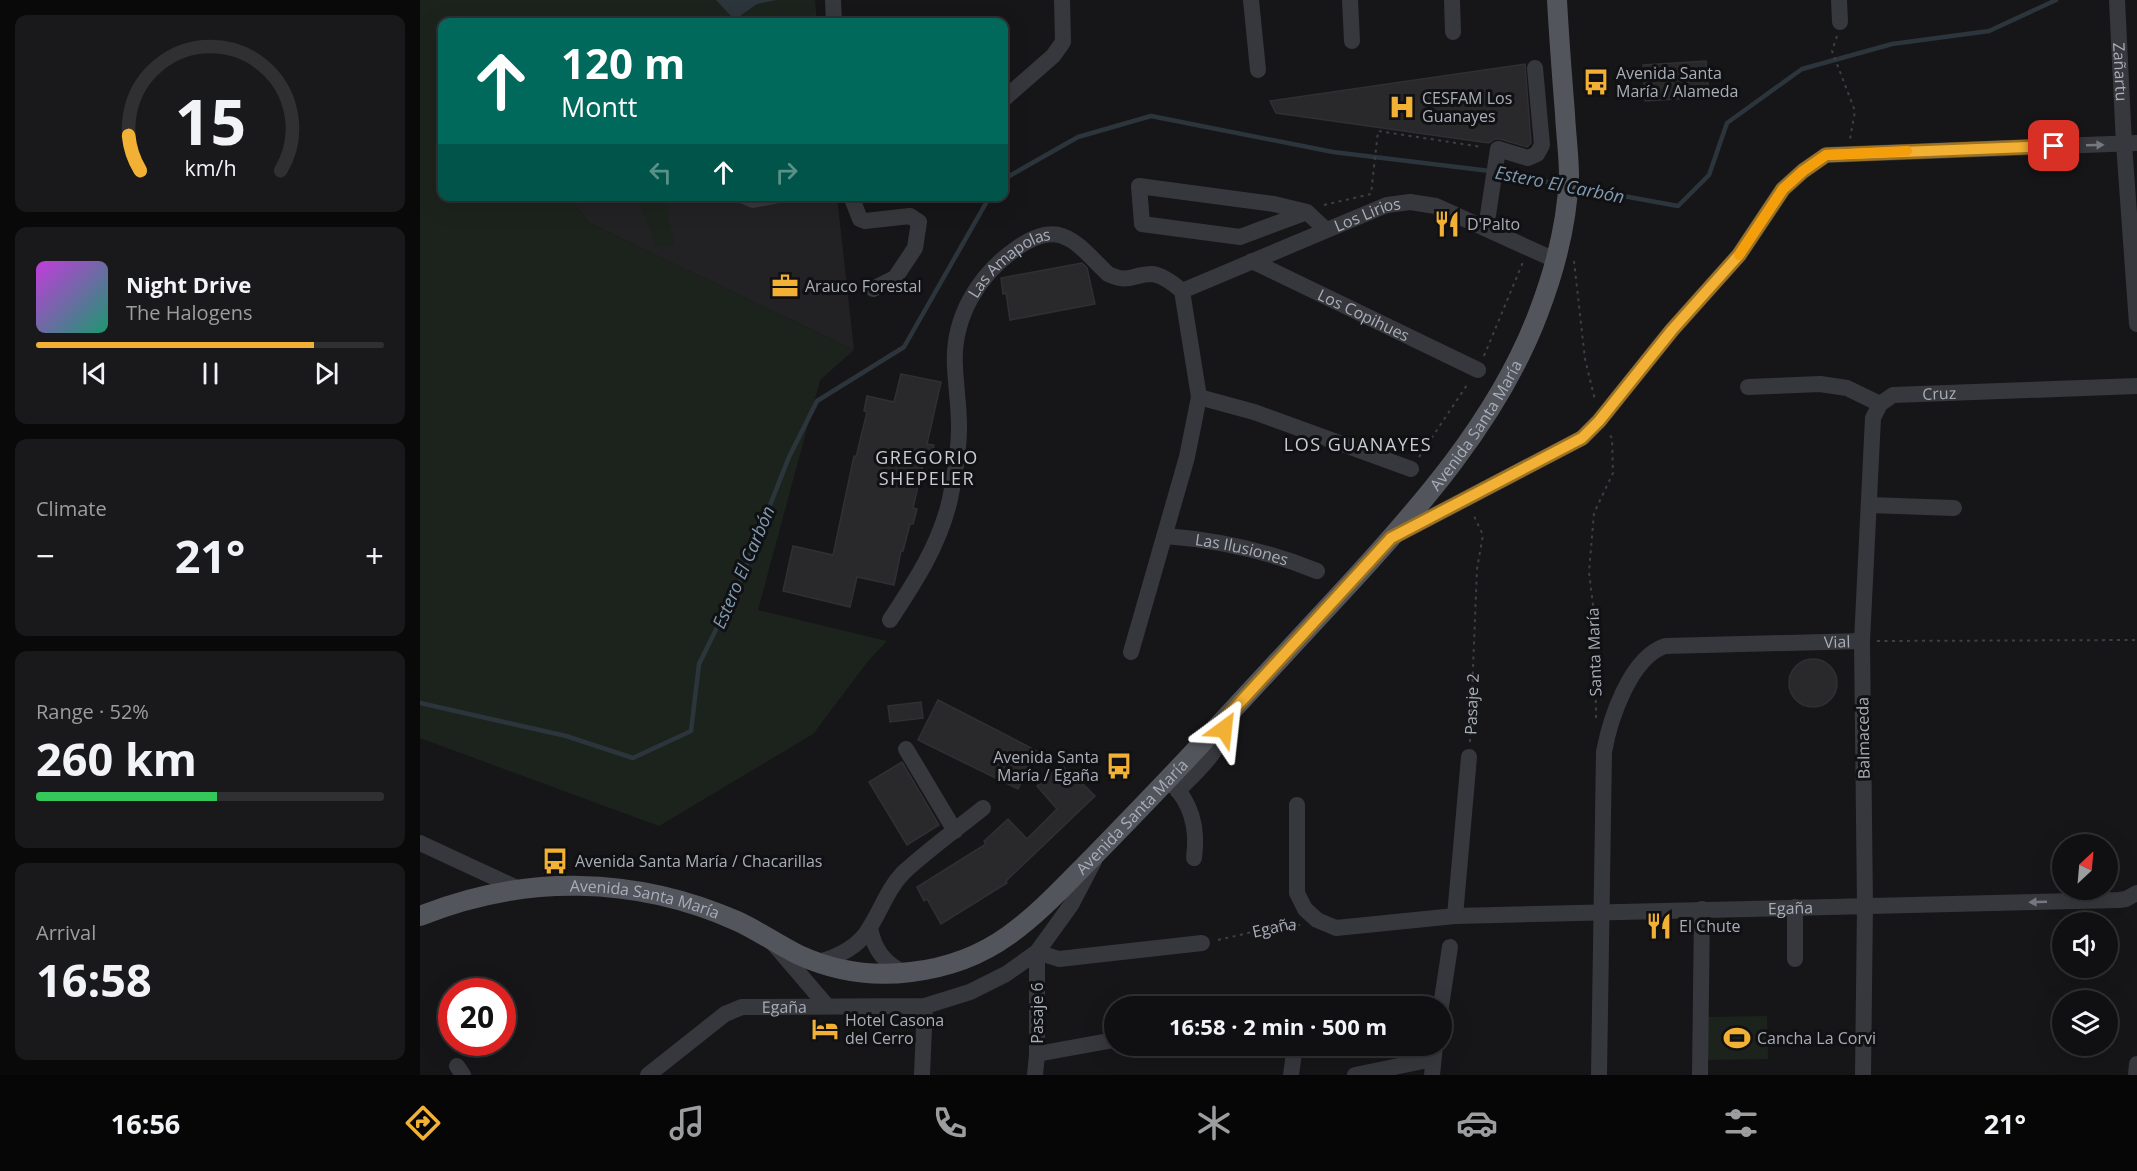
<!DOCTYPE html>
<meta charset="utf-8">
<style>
body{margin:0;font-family:"Open Sans",sans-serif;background:#19191b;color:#f1f3f6;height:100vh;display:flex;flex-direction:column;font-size:22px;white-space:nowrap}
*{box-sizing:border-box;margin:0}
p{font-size:20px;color:#9c9d9f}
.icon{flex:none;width:33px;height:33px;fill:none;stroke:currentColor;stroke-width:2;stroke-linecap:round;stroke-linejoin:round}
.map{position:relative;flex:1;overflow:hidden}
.side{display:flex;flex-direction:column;gap:15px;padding:15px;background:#09090a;width:420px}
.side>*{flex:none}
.hud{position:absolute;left:18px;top:18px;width:570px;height:183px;border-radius:12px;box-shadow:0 6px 24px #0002,0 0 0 2px #303032;background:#00695c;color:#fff;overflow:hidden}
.needle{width:39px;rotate:26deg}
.tools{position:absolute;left:1632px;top:834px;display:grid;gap:12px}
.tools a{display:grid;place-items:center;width:66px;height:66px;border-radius:50%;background:#101012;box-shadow:0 6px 24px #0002,0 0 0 2px #303032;font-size:30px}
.speed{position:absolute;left:18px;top:978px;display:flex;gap:12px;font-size:30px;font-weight:700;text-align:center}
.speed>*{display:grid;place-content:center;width:78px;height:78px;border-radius:50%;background:#101012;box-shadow:0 6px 24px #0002,0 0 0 2px #303032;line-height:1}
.speed .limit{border:9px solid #d22;background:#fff;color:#111}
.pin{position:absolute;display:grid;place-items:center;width:51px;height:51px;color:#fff;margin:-26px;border-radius:12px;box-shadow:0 3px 9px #0006}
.me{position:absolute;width:66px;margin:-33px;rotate:30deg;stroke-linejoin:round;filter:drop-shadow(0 0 4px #0008)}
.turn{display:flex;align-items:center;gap:21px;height:126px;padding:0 24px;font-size:27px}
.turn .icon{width:78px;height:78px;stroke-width:2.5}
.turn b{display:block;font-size:42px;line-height:51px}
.lanes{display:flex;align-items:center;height:57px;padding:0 24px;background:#0003;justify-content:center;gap:30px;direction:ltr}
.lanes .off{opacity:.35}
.big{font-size:45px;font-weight:700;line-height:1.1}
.side .card{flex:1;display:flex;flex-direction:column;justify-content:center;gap:9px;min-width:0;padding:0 21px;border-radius:12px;background:#19191b}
.side .dial{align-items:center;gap:0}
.dial svg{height:156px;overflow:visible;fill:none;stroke:#303032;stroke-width:7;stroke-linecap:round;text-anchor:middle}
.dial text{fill:#f1f3f6;stroke:none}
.song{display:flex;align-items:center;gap:18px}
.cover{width:72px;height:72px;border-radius:9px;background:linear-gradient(135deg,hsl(290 70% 55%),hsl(160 70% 35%))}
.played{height:6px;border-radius:3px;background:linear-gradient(90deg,#f2b134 80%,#303032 80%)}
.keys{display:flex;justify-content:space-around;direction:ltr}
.heat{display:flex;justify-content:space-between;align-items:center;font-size:33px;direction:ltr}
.charge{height:9px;border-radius:4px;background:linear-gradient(90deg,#34c759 52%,#303032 0)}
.trip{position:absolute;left:684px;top:996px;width:348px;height:60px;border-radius:30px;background:#101012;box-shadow:0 6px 24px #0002,0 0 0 2px #303032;font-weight:700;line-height:60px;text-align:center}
.dock{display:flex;height:96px;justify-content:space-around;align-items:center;background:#060607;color:#9c9d9f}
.dock .icon{width:42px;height:42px}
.dock .current{color:#f2b134}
.dock b{font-size:27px;color:#f1f3f6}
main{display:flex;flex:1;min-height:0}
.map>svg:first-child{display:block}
</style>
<main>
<section class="side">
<div class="card dial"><svg viewBox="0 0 100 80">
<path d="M14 69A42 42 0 1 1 86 69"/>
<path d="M14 69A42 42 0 0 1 8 51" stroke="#f2b134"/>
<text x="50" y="56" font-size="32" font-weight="700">15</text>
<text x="50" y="72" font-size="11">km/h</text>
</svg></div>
<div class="card">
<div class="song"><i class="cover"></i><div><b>Night Drive</b><p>The Halogens</p></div></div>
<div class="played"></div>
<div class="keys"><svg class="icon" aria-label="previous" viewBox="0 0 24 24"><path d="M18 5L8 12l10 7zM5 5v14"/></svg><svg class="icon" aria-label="pause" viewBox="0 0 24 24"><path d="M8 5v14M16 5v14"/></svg><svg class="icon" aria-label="next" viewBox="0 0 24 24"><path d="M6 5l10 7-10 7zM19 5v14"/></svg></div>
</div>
<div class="card"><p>Climate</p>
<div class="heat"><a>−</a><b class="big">21°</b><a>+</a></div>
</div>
<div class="card"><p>Range · 52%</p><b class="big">260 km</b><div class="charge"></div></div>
<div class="card"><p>Arrival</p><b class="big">16:58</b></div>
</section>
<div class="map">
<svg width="1717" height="1075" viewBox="0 0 1717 1075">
<rect width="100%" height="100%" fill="#161618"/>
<!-- built -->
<g fill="#222225">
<path d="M396,13L397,22H158L159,19L228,15Z"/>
<path d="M149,197H417L434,350L169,223Z"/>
</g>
<!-- green -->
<g fill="#1c231d">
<path d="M0,0H395L396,13L387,14L377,22H241V15L159,19L158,22H22V196L149,197L169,223L434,350L400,380L338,610L467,641L449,660L393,734L239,826L0,738Z"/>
<path d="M209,197H241L245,204L255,245L236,246L221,206Z"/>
<path d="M1347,1016L1348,1059L1286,1060L1285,1017Z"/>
</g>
<!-- water -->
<path fill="#2c353c" d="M296,0H356L337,4L320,16L312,17Z"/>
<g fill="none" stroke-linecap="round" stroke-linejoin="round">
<!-- stream -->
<g stroke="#2c353c" stroke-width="4.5">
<path d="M584,179L658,137L731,116L913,152L1070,171L1143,185"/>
<path d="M1154,187L1258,206L1289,175L1307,123L1382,69L1472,44L1569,31L1636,0"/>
<path d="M0,703L146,736L213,758L271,731L279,664L320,581L369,457L397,401L484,347L570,196"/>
</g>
</g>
<!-- building -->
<g fill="#29292c" stroke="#303034" stroke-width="1.5">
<path d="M1286,61L1289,97L1225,101L1223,65Z"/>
<path d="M1105,64L1111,143L1107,147L1080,139H1075L1069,143L856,113L850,101Z"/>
<path d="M662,263L667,268L675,304L590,320L586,293L583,294L581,278Z"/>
<path d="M481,374L521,382L507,444L514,445L510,461L504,460L493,508L497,509L493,524H490L483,551H481L474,585L437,577L430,607L363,591L373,546L413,555L434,456L436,457L447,412L444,411L447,396L474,402Z"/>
<circle cx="1393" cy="683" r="24"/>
<path d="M518,700L617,751L598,789L498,740Z"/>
<path d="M501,702L503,718L470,722L468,706Z"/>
<path d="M482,762L519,825L487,845L449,782Z"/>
<path d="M641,764L661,786L663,784L675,796L586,881L587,883L521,924L507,899L504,901L497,887L566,844L564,841L588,819L607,839L637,809L617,786Z"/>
</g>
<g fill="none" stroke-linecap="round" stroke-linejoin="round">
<!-- path -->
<g stroke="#3d3f44" stroke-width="2" stroke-dasharray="3 4.5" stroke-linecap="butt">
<path d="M1417,36L1412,51L1435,111L1430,139"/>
<path d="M904,205L951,194L958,131L1062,147"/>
<path d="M1154,261L1165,359L1175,400"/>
<path d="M1064,356L1103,262"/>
<path d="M999,457L1049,382"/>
<path d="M1457,641L1717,640"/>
<path d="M1176,718L1175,622L1169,572L1174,513L1193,473L1192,438L1188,433"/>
<path id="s1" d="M1050,742L1057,569L1063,535L1053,514"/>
<path id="s2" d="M798,940L867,924L880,925"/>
</g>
<!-- minor -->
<g stroke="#37383d" stroke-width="16">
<path d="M413,0L414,22"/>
<path d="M831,0L838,70"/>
<path d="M930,0L932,41"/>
<path d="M1032,0L1033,32"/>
<path d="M1419,0L1420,22"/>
<path id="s3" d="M1697,0L1704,144L1717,324"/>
<path d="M584,99L633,56L643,42L642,0"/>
<path d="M324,196L333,200L354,196"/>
<path d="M431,196L440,219L445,221L490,216L499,222L495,248L475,278L453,289"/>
<path d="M887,212L820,237L722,224L719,186L854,204L887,212L906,230"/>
<path d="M1066,228L1078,149L1108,158L1117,154L1122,145L1115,68"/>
<path id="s4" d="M832,261L1058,370"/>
<path id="s5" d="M762,291L957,209L967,205L990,202L1016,206L1135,260"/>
<path d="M1328,387L1400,384L1427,388L1460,404"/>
<path d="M779,397L834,412L991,469"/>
<path d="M1449,505L1534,508"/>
<path id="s6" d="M745,536C798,540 848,551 897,571"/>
<path d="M975,536L1162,438L1179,421L1252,330L1319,255L1363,189L1383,171L1406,155L1717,143"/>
<path id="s7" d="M470,620C495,582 520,544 530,499C535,475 539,451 539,426C539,407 536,387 535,367C532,318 558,275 597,248C641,217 657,244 688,274C709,284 713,274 732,274C743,275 754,284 762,291L779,397L767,457L711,652"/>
<path d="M486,749L535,831"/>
<path d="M751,783C772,803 778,829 774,858"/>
<path d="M758,791C776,771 805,750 803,721"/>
<path id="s8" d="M877,805V893L885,909L897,920L916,928L1035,916L1699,900L1706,899L1717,893"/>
<path d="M0,843L97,888"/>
<path d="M1035,916L1049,757"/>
<path d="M450,928C454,950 465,964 485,973"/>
<path d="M353,943L407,1006"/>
<path d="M617,952L639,959L782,943"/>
<path d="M1375,959V907"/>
<path d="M398,962C418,957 440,946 450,927C462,908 468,888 484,872C509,849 537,829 563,808"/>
<path d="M1021,1006L1030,947"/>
<path d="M617,1054L694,1040"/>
<path d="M37,1066L43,1075"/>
<path id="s9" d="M228,1075L305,1014L322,1007L505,1006L550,992L586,974L617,952L651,905L674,861"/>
<path d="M502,1075L505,1006"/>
<path d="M615,1075L617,1054V952"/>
<path d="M871,1075L875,1046"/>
<path d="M935,1075L1013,1059"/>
<path d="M1012,1075L1015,1046"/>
<path id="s10" d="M1179,1075L1184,752C1190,719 1210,658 1245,646L1442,641"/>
<path d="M1280,1075L1282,909"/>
<path id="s11" d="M1443,1075L1445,906L1442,641L1453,418L1460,404L1473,395L1717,386"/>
<path d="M1716,1075L1717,1064"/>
</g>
<!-- major -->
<path stroke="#53555c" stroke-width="20" id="s12" d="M0,916C104,874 215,876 317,921C339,931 358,945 379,955C414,971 453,977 491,972C526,968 560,956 589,935C620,913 646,884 673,857C710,819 747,781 783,742C829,693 875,643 921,593C997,511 1078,420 1118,314C1135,270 1147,223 1149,176C1149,156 1146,135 1145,114C1142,76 1139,38 1137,0"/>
</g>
<!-- one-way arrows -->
<defs><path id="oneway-solid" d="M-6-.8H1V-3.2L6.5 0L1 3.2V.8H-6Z" transform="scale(1.5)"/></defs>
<g fill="#757881">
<use href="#oneway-solid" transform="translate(1675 145) rotate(-2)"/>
<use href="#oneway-solid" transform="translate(1618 902) rotate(178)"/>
</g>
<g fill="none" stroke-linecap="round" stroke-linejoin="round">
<!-- route casing -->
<g stroke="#9d7322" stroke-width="15">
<path id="route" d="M804,729L803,721L971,538L1162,438L1179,421L1252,330L1319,255L1363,189L1383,171L1406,155L1634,146"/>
</g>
<!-- route -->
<use href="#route" stroke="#f2b134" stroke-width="10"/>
<!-- slow -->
<path stroke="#f59e0b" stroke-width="10" d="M1319,255L1363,189L1383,171L1406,155L1487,151"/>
</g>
<!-- icons -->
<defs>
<g id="bus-bare" transform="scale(2.07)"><path d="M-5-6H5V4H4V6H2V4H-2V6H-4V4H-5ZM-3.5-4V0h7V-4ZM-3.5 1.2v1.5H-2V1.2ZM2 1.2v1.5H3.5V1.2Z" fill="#f2b134" stroke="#111113" stroke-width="2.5" paint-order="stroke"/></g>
<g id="hospital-bare" transform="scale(2.07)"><path d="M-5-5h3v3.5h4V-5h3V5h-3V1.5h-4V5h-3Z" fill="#f2b134" stroke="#111113" stroke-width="2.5" paint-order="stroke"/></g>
<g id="restaurant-bare" transform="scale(2.07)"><path d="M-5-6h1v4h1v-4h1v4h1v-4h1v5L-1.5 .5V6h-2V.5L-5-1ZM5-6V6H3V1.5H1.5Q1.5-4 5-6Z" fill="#f2b134" stroke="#111113" stroke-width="2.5" paint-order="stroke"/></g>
<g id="office-bare" transform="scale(2.07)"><path d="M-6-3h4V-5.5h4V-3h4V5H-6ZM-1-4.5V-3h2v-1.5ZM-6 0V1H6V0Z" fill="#f2b134" stroke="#111113" stroke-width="2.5" paint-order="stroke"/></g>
<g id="hotel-bare" transform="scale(2.07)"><path d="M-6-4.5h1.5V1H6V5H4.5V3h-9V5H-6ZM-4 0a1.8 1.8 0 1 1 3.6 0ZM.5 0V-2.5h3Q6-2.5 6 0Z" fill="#f2b134" stroke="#111113" stroke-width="2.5" paint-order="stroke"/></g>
<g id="stadium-bare" transform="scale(2.07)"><path d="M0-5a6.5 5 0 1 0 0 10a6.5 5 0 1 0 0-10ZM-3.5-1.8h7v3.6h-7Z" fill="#f2b134" stroke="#111113" stroke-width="2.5" paint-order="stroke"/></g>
</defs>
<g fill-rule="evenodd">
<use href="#bus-bare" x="1176" y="82"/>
<use href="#hospital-bare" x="982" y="107"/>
<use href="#restaurant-bare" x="1027" y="224"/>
<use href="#office-bare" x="365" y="286"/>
<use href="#bus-bare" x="699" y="766"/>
<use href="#bus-bare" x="135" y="861"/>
<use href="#restaurant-bare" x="1239" y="926"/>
<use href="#hotel-bare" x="405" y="1029"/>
<use href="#stadium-bare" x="1317" y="1038"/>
</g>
<g text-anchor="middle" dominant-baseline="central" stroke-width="6" stroke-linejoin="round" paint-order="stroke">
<!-- street labels -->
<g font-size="16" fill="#a8adb8" stroke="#111113">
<text stroke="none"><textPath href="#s3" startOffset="72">Zañartu</textPath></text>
<text stroke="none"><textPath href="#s5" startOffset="201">Los Lirios</textPath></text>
<text stroke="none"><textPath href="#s7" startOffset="394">Las Amapolas</textPath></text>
<text stroke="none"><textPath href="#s4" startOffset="124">Los Copihues</textPath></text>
<text stroke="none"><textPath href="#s11" startOffset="735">Cruz</textPath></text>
<text stroke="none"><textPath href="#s12" startOffset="1310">Avenida Santa María</textPath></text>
<text stroke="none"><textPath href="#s6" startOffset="78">Las Ilusiones</textPath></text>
<text stroke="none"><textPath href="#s10" startOffset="622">Vial</textPath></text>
<text transform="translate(1174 652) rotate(-92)">Santa María</text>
<text stroke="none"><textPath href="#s1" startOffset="38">Pasaje 2</textPath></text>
<text transform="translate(1443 738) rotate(-91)">Balmaceda</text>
<text stroke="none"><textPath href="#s12" startOffset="788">Avenida Santa María</textPath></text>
<text stroke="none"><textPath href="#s12" startOffset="230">Avenida Santa María</textPath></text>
<text stroke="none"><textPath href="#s8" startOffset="598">Egaña</textPath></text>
<text stroke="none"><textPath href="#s2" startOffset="58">Egaña</textPath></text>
<text stroke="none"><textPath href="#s9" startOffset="159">Egaña</textPath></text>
<text transform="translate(617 1013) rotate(-90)">Pasaje 6</text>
</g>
<!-- poi labels -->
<g font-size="16" fill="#a8adb8" stroke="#111113" text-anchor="start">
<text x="1196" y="73">Avenida Santa<tspan x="1196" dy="18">María / Alameda</tspan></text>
<text x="1002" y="98">CESFAM Los<tspan x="1002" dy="18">Guanayes</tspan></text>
<text x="1047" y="224">D'Palto</text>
<text x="385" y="286">Arauco Forestal</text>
<text x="679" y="757" text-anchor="end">Avenida Santa<tspan x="679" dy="18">María / Egaña</tspan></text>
<text x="155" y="861">Avenida Santa María / Chacarillas</text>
<text x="1259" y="926">El Chute</text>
<text x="425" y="1020">Hotel Casona<tspan x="425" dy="18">del Cerro</tspan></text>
<text x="1337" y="1038">Cancha La Corvi</text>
</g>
<!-- water labels -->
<g font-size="18" font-style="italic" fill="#7f9bb3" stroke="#111113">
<text transform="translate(1140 184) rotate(11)">Estero El Carbón</text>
<text transform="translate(323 567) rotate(-67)">Estero El Carbón</text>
</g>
<!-- neighbourhood labels -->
<g font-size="18" letter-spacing="1.5" fill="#c9ccd4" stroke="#111113">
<text x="938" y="444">LOS GUANAYES</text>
<text x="507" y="457">GREGORIO<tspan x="507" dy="21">SHEPELER</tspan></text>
</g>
</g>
</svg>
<div class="tools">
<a><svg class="needle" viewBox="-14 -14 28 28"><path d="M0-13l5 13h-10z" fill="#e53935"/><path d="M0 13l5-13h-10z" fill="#9c9d9f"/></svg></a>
<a><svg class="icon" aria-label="sound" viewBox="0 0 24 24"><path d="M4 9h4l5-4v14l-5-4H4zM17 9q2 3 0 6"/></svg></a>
<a><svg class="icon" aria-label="layers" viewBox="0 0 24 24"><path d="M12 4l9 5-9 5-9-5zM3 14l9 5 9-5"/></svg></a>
</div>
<div class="speed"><div class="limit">20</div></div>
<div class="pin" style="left:1634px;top:146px;background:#d93025"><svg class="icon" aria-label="arrive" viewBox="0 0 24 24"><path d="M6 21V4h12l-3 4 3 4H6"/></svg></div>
<svg class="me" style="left:804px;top:729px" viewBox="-20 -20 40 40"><path d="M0-17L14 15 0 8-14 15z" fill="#f2b134" stroke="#fff" stroke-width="4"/></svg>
<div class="trip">16:58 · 2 min · 500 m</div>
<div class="hud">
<div class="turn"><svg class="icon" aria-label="ahead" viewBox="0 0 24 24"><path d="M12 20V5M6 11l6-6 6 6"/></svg><div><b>120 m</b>Montt</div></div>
<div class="lanes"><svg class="icon off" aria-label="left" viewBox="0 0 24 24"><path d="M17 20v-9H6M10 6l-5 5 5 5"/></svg><svg class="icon" aria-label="ahead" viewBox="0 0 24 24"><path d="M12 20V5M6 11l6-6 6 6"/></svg><svg class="icon off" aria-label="right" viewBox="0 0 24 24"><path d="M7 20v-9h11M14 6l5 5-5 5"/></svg></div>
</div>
</div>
</main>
<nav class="dock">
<b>16:56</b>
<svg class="icon current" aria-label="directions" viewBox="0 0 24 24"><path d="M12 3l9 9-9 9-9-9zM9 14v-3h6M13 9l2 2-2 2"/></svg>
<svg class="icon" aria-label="music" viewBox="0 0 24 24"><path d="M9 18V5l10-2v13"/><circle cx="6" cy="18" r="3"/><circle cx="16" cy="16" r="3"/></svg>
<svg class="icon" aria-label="phone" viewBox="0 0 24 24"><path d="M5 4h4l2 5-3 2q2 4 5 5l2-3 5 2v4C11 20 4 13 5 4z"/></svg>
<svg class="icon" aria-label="climate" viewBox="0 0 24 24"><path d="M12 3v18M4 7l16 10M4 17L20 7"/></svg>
<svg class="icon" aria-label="car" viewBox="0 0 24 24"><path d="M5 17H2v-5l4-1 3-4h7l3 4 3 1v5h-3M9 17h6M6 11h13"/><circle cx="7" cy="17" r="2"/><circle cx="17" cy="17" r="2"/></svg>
<svg class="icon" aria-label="filters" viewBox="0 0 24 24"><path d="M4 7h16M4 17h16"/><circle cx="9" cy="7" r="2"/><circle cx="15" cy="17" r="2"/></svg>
<b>21°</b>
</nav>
